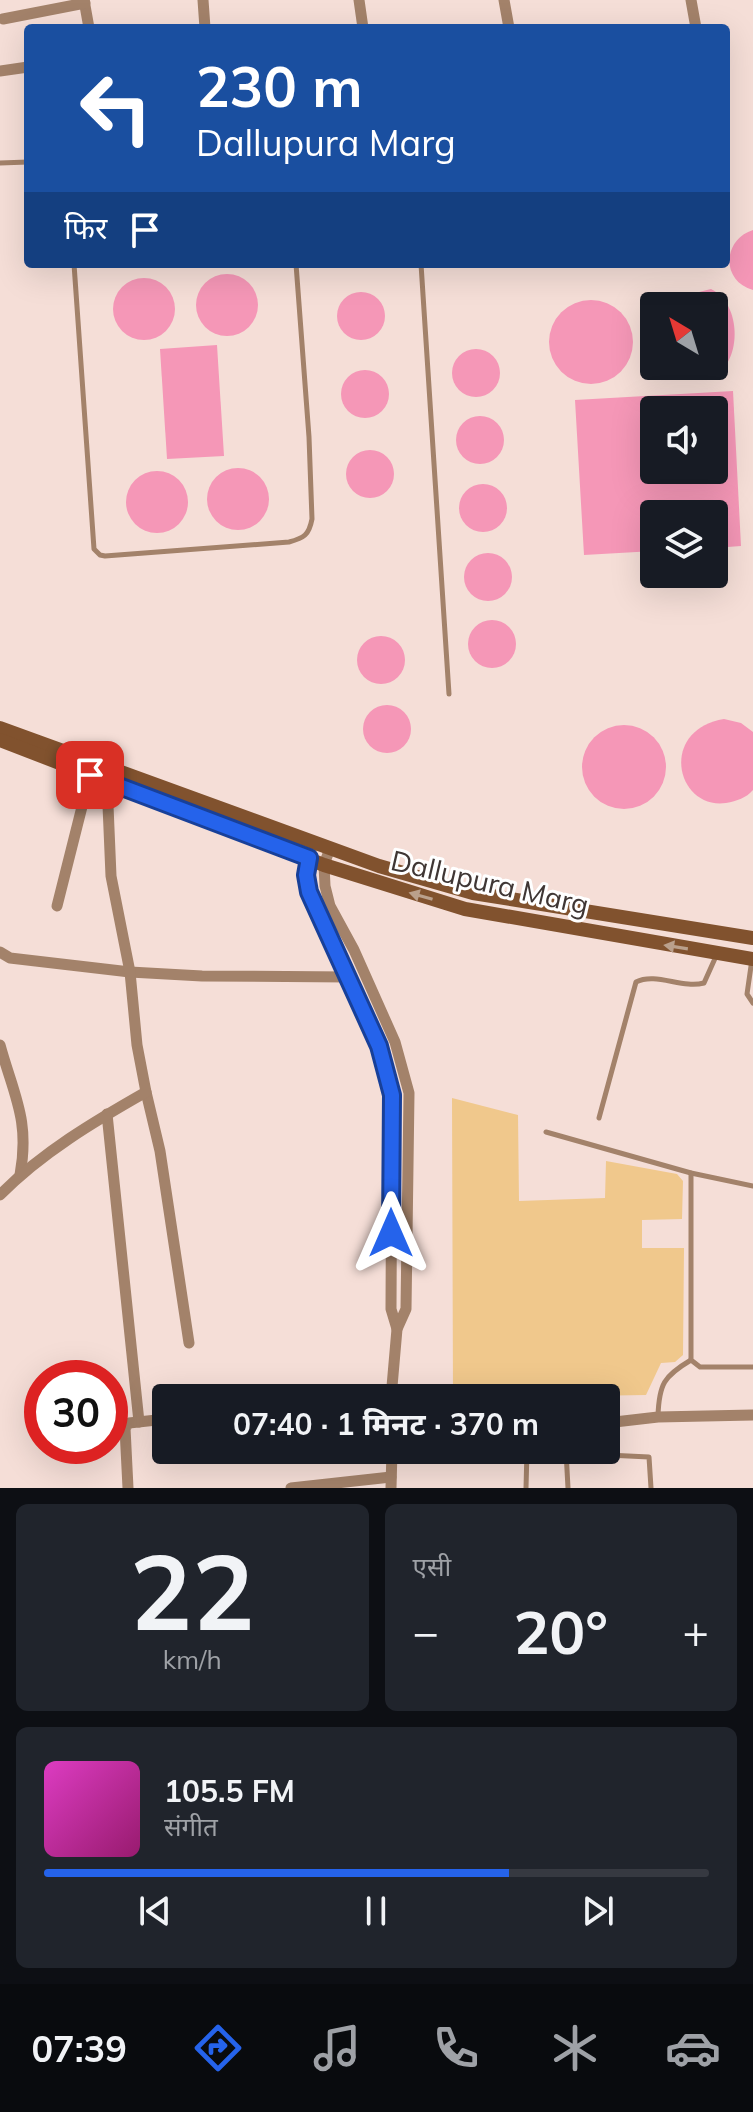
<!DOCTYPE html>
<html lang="hi">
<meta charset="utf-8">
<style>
body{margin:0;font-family:Mulish,"Noto Sans Devanagari",sans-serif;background:#20242c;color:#f1f3f6;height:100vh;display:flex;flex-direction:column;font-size:30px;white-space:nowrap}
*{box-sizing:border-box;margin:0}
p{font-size:26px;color:#9ea1a6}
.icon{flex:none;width:44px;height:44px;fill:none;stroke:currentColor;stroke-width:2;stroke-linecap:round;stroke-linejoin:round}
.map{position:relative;height:1488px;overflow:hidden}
.side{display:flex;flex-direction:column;gap:16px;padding:16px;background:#0d0f14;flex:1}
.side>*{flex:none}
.top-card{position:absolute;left:24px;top:24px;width:706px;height:244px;border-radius:8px;box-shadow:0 8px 32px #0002;background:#1a4fa0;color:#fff;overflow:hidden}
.needle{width:52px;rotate:322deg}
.tools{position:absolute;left:640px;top:292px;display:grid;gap:16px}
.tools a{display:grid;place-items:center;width:88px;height:88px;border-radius:8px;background:#171b24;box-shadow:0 8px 32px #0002;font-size:40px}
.speed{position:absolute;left:24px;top:1360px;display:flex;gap:16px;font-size:40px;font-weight:700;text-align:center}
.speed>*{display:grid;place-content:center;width:104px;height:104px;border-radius:50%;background:#171b24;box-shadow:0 8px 32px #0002;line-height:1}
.speed .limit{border:12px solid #d22;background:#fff;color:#111}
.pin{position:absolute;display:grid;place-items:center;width:68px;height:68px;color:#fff;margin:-34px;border-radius:16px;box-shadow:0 4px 12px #0006}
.me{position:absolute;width:88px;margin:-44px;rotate:0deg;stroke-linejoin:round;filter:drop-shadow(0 0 6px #0008)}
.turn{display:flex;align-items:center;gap:28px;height:168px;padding:0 40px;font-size:36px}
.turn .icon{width:104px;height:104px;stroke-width:2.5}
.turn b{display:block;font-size:56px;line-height:68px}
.then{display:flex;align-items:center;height:76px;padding:0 40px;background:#0003;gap:16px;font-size:30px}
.big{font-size:60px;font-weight:700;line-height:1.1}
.side .card{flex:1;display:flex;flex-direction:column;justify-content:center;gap:12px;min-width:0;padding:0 28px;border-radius:12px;background:#20242c}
.side .dial{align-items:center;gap:0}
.dial b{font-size:104px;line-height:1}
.song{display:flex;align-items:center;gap:24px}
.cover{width:96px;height:96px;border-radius:12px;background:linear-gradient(135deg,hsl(310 70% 55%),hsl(320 70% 35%))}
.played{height:8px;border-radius:4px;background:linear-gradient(90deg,#2563eb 70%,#363941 70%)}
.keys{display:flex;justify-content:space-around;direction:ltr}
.heat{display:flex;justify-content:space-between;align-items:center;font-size:44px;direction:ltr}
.side .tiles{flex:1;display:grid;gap:16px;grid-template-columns:1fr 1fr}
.card:last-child{grid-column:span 2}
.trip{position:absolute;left:152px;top:1384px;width:468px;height:80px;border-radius:8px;background:#171b24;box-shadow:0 8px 32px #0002;font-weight:700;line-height:80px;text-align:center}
.dock{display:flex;height:128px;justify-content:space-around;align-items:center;background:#090b0e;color:#9ea1a6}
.dock .icon{width:56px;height:56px}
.dock .current{color:#2563eb}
.dock b{font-size:36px;color:#f1f3f6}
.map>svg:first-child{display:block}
</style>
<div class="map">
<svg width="753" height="1488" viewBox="0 0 753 1488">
<rect width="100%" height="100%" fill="#f5ded7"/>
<!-- green -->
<path fill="#f0c88c" d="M452,1098L518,1115L519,1201L605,1198L606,1161L677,1174L683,1181L682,1219L642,1220V1248H684L683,1355L675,1362L661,1363L646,1395L453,1398Z"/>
<!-- water -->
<g fill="#f597b7" fill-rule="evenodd">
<path d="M753,230V290C721,281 722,240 753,230Z"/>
<circle cx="227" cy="305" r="31"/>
<circle cx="144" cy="309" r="31"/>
<path d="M711,289C753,309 736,404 686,366H714V306H677C686,295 697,292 711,289Z"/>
<circle cx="361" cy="316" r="24"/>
<circle cx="591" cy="342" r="42"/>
<path d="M217,345L224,456L167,459L160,349Z"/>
<circle cx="476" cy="373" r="24"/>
<circle cx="365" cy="394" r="24"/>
<path d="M733,391L741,546L714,548V514H654V551L584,555L575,400ZM654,410H714V470H654Z"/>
<circle cx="480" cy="440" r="24"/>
<circle cx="370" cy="474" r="24"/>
<circle cx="238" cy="499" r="31"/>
<circle cx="157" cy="502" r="31"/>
<circle cx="483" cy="508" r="24"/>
<circle cx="488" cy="577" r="24"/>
<circle cx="492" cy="644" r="24"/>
<circle cx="381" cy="660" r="24"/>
<circle cx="387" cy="729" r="24"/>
<path d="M724,719L741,723L753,732V790C746,798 737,801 726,803C676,810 658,730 724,719Z"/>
<circle cx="624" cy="767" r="42"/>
</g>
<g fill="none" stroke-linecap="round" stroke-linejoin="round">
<!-- lane -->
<g stroke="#a3826a" stroke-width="5">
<path d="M0,163L28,162"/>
<path d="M74,264L94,549L100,555L105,556L289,542C304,538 309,535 312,519L309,437L296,264"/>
<path d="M421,264L449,694"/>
<path d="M752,959L747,994L753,1003"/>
<path d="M599,1118L636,982C656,972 682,989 704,983L717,954"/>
<path d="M546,1132L691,1173L753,1186"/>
<path d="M691,1173V1360L700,1367H753"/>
<path d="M658,1416C659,1384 664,1376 691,1360"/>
<path d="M566,1451L568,1488"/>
<path d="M566,1453L649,1457L651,1488"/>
<path d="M526,1488L527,1450"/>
</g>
<!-- street -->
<g stroke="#a3826a" stroke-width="11">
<path d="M84,0L89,28"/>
<path d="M203,0L205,28"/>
<path d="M359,0L363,28"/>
<path d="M504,0L509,28"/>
<path d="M691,0L696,28"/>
<path d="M3,19L85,3"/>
<path d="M0,71L28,67"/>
<path d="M313,842L307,867L309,892L338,951L379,1046L392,1095L391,1309L397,1329"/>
<path d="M330,848L324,865L325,886L330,906L354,950L395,1042L409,1093L406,1309L397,1329L391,1398"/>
<path d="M57,906L90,775"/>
<path d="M0,952L10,958L130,972L202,976L349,977"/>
<path d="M0,1045C14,1096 30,1120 20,1175"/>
<path d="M146,1092L160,1151L189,1343"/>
<path d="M107,1114L139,1422"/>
<path d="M0,1195C41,1153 95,1121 146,1092L137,1045L130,972L111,876L107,782"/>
<path d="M606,1423L658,1417L753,1415"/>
<path d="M128,1488L125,1428L129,1423L166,1419"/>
<path d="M291,1488L391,1477"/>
<path d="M391,1488L392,1450"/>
</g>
<!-- secondary -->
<g stroke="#81522e" stroke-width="14">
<path d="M0,728L379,866L473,893L753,938"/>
<path d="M0,740L324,865L465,909L753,959"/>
</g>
</g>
<!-- one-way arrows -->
<defs><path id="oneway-solid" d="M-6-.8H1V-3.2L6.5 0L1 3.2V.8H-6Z" transform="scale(2)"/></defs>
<g fill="#baa08c">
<use href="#oneway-solid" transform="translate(421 896) rotate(-164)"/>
<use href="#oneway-solid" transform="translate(676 947) rotate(-171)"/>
</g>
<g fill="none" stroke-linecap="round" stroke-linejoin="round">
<!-- route casing -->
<g stroke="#184099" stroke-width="20">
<path id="route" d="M90,775L309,858L306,875L309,892L379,1046L392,1095L391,1233"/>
</g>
<!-- route -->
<use href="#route" stroke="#2563eb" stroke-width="14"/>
</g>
<g text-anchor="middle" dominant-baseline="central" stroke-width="6" stroke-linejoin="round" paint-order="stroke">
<!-- street labels -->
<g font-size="28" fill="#3f3634" stroke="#fff">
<text transform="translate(490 882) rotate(13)">Dallupura Marg</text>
</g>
</g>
</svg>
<div class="tools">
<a><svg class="needle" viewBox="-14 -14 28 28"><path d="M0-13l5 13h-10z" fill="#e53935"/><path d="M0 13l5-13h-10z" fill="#9ea1a6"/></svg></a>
<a><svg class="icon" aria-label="sound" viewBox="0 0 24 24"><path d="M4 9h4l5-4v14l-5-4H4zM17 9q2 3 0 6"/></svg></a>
<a><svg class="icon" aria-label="layers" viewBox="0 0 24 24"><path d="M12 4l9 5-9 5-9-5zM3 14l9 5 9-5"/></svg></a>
</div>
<div class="speed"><div class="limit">30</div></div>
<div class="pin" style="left:90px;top:775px;background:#d93025"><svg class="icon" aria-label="arrive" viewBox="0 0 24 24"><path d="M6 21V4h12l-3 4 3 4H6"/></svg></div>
<svg class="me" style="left:391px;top:1233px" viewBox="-20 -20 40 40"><path d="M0-17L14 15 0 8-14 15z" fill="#2563eb" stroke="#fff" stroke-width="4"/></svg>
<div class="trip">07:40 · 1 मिनट · 370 m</div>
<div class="top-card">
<div class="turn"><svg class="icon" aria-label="left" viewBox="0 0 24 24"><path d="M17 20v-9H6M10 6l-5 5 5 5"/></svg><div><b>230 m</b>Dallupura Marg</div></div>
<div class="then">फिर<svg class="icon" aria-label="arrive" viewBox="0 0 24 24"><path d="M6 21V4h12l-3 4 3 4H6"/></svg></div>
</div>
</div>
<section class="side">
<div class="tiles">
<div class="card dial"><b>22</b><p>km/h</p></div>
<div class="card"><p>एसी</p>
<div class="heat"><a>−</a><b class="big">20°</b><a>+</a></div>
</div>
<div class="card">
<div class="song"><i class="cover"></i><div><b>105.5 FM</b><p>संगीत</p></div></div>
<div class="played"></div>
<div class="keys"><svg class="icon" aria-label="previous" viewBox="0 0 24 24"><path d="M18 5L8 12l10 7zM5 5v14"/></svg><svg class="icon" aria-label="pause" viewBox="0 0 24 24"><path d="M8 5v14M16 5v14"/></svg><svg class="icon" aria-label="next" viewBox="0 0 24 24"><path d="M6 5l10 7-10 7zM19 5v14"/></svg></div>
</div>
</div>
</section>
<nav class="dock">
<b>07:39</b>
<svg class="icon current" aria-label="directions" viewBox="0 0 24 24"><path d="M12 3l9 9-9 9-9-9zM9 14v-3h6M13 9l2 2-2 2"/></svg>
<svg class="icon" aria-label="music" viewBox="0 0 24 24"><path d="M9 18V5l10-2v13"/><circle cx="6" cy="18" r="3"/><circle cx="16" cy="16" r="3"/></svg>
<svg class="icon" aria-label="phone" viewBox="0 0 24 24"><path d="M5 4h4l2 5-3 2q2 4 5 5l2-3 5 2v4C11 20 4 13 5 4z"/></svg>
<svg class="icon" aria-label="climate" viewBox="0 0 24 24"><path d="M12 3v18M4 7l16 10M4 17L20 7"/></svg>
<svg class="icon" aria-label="car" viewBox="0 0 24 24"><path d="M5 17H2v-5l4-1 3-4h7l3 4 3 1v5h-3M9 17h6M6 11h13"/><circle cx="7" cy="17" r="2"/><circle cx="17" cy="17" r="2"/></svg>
</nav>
